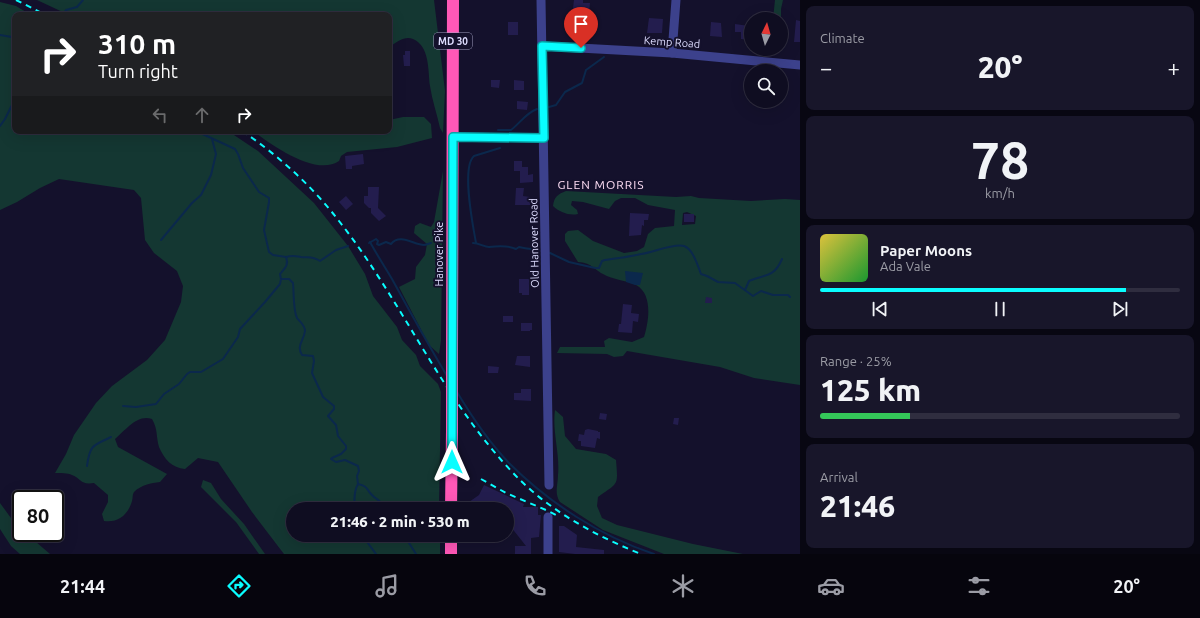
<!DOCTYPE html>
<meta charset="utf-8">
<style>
body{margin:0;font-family:Ubuntu,sans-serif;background:#18162a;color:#f1f3f6;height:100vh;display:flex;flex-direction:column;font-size:15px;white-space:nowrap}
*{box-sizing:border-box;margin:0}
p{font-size:13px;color:#9b9ca5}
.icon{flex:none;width:22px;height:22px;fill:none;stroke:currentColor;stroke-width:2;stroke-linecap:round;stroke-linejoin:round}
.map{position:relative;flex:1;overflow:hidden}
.drawer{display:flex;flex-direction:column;gap:6px;padding:6px;background:#080712;width:400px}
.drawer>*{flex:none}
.hud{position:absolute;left:12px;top:12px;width:380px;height:122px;border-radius:8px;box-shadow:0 4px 16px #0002,0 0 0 1px #2f2d3f;background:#202124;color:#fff;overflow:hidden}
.needle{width:26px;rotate:5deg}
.buttons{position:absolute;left:744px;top:12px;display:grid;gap:8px}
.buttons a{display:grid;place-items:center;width:44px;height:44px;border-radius:50%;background:#0f0d21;box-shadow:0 4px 16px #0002,0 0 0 1px #2f2d3f;font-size:20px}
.speed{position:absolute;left:12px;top:490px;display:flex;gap:8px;font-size:20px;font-weight:700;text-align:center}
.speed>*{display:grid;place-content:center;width:52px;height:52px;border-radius:50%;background:#0f0d21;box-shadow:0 4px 16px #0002,0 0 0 1px #2f2d3f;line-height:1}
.speed .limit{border:2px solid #111;border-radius:6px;background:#fff;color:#111}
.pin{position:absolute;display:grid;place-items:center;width:34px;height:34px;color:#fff;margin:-41px -17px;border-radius:50% 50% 50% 0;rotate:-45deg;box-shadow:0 0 4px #0007}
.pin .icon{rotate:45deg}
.me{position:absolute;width:44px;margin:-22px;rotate:0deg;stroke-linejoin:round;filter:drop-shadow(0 0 3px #0008)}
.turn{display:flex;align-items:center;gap:14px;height:84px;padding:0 20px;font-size:18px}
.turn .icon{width:52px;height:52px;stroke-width:2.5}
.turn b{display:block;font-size:28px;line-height:34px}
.lanes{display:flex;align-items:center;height:38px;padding:0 20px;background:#0003;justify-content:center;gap:20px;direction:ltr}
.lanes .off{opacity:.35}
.big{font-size:30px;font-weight:800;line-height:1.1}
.drawer .card{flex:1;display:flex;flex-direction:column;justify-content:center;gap:6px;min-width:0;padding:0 14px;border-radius:8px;background:#18162a}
.drawer .dial{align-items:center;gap:0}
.dial b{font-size:52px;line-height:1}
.song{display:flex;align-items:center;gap:12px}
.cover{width:48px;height:48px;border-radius:6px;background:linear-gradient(135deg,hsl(50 70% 55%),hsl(130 70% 35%))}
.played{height:4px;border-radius:2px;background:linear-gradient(90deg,#09fdff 85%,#2f2d3f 85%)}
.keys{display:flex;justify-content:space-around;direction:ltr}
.heat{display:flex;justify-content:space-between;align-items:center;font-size:22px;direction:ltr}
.charge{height:6px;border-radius:3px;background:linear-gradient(90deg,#34c759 25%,#2f2d3f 0)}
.trip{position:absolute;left:286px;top:502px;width:228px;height:40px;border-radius:20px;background:#0f0d21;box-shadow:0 4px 16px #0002,0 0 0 1px #2f2d3f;font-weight:800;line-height:40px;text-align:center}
.tabs{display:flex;height:64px;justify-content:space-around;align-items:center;background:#06050d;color:#9b9ca5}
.tabs .icon{width:28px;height:28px}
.tabs .current{color:#09fdff}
.tabs b{font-size:18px;color:#f1f3f6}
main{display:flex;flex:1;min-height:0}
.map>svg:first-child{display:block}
</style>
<main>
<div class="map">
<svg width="800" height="554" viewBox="0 0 800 554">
<rect width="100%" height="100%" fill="#14112c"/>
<!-- green -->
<g fill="#143732" fill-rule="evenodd">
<path d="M37,0H434L445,91L443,133L440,128C437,114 432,100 430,86C428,71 430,46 413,39C405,36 398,41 391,46L389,43V15H69Z"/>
<path d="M775,0H783L781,9V36V19H773Z"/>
<path d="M0,2L16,6L31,15H15V131H228L258,151L314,203L348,246L365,274L373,296L397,327L402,340L416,355L420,366L438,384L441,392L439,509H293V535H440V554H284L252,512L218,462L198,458L185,469C172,468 164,459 159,447C156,437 158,429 152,419C137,414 126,430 115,439L118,447L167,474L160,482C151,483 141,485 134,492C132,495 133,498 132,501C128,515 118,523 104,521L102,514L108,502V495L94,483C80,485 82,479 72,475C68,473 60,473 55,473L66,454L74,435L96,403L112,386L147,360L165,340L181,302L183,286L177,271L154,253L145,240L141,198L134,190L59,179L40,188L17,202L0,210Z"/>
<path d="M403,117H424L431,124L432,138L397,147L347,152L341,156L339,161C316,177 272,145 253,131H389V120Z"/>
<path d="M443,171L441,341L439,354L429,345L399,287L415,279L416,267L425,255L427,244L414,233L415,226L420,223L431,227L434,222Z"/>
<path d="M566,191L676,197L691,196L699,198L751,201L785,199L800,200V385L754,378L720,367L627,351L623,356L614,357L607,354L557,353L560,347H605L604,341L609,338L632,342L644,337C649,321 653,294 636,285C626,280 613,280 603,274C592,268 592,263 578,262L565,241V234L568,231L578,230L593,241L624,253L637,251L644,247L648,234L655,228L674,226L675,210L648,205L635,198H621L615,201L609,209L583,202L572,201L571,205L577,210L578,214C569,216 559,212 553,206C554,197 558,194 566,191ZM687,212L696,216L695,224L682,225L683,213Z"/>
<path d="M555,410L563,417L565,436L576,449L606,454L616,460C618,486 619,482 598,497L597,506L602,518L617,525L693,544L743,554H664L603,530L560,502C554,493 558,485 558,475C560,453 552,432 555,410Z"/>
<path d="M203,480L211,483L221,499L244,524L265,554H259L236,522L201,487Z"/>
<path d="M32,493L46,499H24Z"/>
<path d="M21,502V533H32L36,542L50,554H20L11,546L0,529V503L19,529C15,518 11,512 21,502Z"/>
</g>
<!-- water -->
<path fill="#0b284c" d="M625,271L643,273L640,285H635L626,282Z"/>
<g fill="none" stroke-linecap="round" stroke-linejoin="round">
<!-- stream -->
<g stroke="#0b284c" stroke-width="2">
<path d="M63,14L66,10L77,7L83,0"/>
<path d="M0,35L12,37L15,45"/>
<path d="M549,107L556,105L565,92L582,83L586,70L604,57"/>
<path d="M0,126L5,119L15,99"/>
<path d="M498,130H511C520,123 526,113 537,109"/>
<path d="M196,131L235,149L238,154L243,168L259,192L269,198V202L264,230L269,252L273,255L286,257"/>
<path d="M161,240L192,203L201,195L211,175L216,154L212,139"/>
<path d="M370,242C377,255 385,267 392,279C410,312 428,344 447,376"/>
<path d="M369,243L376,239L378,241L377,244L379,245L386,242L391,244C400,233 414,245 424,245C426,245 428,244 431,243"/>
<path d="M473,243C479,243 484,247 489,247C497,246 508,245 516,249L519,247C527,249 532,249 539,250"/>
<path d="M476,243C473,226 461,167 474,156L500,148"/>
<path d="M550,253L569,262L595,268H599L602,261L605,260C617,258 629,257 641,254C652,253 673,243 684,246C693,249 698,266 701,274L707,276L718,282L735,283L753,296L761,291L773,295H788L790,297"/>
<path d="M286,257C293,255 295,256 301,257C310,258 312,256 320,261L336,250L348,246"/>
<path d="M281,279H289L293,283C294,292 293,310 297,318C300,322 305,325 305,331C304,340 296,346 302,355L313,356L314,361L312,373L323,397L334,406V409L328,416L336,425L338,436L346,446V449L341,454L332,458L331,459L336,462L345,460L358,466L359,471L357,476L358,484C354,491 354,500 355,508L358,509"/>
<path d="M281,279L280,274C285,268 289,265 286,257"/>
<path d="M745,290L749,281C765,274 774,278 782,259"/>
<path d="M457,392C472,417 489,442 509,463C549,503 600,536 654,554"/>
<path d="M123,406L136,407L156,404L164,394L179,384L187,374L190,372H201L223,359L238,337L240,329L265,302L280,284L281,279"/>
<path d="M87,466C90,444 93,446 111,437"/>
<path d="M358,484C367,486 366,488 371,494C377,501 380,498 385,509"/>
<path d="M362,535L376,554"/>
<path d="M404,535L416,554"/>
</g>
</g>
<!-- building -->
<g fill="#231d4e">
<path d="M574,0H583V3H590L589,14L579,13V27H566V17H572Z"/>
<path d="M649,18L663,19L662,33H647Z"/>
<path d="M796,20L800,21V42H794Z"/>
<rect x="508" y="22" width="10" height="13"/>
<path d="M711,22L721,23L722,37L710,36Z"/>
<path d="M735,24L749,26V30H751L750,40L741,39V32H735Z"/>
<path d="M405,51H410V66H404L403,55H405Z"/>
<path d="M491,80H500L499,88L491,87Z"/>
<path d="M514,80L524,81V90H514Z"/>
<path d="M517,101L528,102L527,110L517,109Z"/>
<path d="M363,154L364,164L352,166V169H346L345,156Z"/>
<path d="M514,161H522V167H528V175L533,174V182L520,183V171H514Z"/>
<path d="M368,187H379L378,208L386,216L379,221L371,213V208H369L364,203V196H368Z"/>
<path d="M516,188H524L523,196L530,197V205H515Z"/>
<path d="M346,196L353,204L346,210L339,202Z"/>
<path d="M630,213L649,214L648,220H644V226L642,225L641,235L629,236Z"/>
<rect x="684" y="214" width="10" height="8"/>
<path d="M519,279H529V295H522V293H519Z"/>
<path d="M706,297L712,298V303H705Z"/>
<path d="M623,304L632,305L631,313L639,314L638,322L633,321L632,333L618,332L619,324H621Z"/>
<rect x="503" y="316" width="10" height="6"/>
<path d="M521,323H532V330H530V331H521Z"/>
<path d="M517,356H530V367L515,365Z"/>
<path d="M488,366L499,367L498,373H488Z"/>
<path d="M521,389H531V401L514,400V393H521Z"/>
<path d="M600,413L607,414L606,420L599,419Z"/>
<path d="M674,418H679L678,425L673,424Z"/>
<path d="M588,429L598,431V432H600V439L597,438L595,448L581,446V441H578L579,434L584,435L585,430Z"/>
<path d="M484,485L524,504L523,507H538V515H541L539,537L531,538V554H515V546H526L507,522V509H474L469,502L479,495Z"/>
<path d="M559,526H564L577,535L576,547L604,550V554H575L559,552Z"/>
</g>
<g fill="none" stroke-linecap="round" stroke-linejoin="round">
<!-- minor -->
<g stroke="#3c418c" stroke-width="9">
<path d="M541,0L549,485"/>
<path d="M542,46L672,53L800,65"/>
<path d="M672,53L676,0"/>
<path d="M453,137L544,138"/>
<path d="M548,517V554"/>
</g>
<!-- highway -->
<g stroke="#ff58b7" stroke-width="12">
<path d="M452,355L453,0"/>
<path d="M451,509L452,431"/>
<path d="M451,554V535"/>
</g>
<!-- rail -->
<g stroke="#09fdff" stroke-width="2" stroke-dasharray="6 5" stroke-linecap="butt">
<path d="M16,0L46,15"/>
<path d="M242,131C278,155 312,186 339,221C403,302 443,401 516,476C550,511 596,536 641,554"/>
<path d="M481,479L506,493L546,510L560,517"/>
</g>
<!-- highway-bridge -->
<path stroke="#ff58b7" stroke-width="12" d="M452,431V355"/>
</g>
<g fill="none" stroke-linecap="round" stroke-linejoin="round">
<!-- route casing -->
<g stroke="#06a4a6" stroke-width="10">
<path id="route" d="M452,462L453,137L544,138L542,46L581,48"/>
</g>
<!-- route -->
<use href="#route" stroke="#09fdff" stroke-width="7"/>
</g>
<g text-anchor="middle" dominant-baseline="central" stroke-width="4" stroke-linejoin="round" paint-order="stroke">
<!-- shield labels -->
<rect fill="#14112c" stroke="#a1a0c0" stroke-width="1" x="434" y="33" width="38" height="16" rx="3"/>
<g font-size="10" font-weight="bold" fill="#deddff">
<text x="453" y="41">MD 30</text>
</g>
<!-- street labels -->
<g font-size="11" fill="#deddff" stroke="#14112c">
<text transform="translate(672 42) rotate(4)">Kemp Road</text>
<text transform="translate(534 243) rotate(-91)">Old Hanover Road</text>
<text transform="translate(439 254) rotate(-90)">Hanover Pike</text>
</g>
<!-- neighbourhood labels -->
<g font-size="12" letter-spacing="1" fill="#ffdff6" stroke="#14112c">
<text x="601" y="184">GLEN MORRIS</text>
</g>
</g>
</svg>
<div class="buttons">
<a><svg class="needle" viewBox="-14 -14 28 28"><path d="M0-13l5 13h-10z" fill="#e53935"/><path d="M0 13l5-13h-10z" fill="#9b9ca5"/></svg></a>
<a><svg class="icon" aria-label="search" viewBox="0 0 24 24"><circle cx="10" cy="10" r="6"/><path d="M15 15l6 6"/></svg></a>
</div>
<div class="speed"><div class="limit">80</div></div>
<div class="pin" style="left:581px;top:48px;background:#d93025"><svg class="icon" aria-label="arrive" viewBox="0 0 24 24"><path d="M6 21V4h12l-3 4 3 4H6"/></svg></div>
<svg class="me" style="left:452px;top:462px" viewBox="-20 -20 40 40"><path d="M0-17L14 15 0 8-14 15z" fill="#09fdff" stroke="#fff" stroke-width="4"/></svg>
<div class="trip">21:46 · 2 min · 530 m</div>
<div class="hud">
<div class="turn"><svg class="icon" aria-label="right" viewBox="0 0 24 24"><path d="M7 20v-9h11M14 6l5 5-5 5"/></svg><div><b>310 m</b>Turn right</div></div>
<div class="lanes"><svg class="icon off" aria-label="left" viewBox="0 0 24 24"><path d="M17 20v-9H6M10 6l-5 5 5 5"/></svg><svg class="icon off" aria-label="ahead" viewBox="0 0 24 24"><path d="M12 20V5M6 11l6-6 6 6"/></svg><svg class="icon" aria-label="right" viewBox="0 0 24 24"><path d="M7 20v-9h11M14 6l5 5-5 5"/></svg></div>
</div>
</div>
<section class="drawer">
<div class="card"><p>Climate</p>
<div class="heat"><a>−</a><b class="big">20°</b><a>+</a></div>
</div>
<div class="card dial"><b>78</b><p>km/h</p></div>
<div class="card">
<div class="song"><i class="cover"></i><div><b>Paper Moons</b><p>Ada Vale</p></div></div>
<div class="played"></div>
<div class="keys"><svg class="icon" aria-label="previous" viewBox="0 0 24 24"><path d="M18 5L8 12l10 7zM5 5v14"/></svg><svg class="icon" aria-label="pause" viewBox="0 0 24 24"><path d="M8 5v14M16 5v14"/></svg><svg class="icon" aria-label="next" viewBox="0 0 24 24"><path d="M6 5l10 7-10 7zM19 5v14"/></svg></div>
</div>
<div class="card"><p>Range · 25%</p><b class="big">125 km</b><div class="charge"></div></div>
<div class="card"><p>Arrival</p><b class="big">21:46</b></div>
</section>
</main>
<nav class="tabs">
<b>21:44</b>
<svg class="icon current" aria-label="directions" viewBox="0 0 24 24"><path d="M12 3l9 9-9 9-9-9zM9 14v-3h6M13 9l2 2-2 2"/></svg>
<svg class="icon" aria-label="music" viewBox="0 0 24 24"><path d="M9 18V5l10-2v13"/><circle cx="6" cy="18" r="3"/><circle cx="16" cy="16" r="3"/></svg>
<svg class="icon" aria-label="phone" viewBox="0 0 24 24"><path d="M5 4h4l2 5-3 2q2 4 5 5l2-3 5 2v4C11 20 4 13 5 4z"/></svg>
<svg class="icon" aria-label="climate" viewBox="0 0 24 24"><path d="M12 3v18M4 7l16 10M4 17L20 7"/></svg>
<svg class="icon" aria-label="car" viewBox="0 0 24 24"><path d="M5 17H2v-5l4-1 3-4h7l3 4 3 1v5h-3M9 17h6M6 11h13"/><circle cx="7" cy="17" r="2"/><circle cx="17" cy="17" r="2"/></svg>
<svg class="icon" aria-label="filters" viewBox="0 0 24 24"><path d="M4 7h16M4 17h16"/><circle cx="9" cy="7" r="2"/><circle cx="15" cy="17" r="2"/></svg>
<b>20°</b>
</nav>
